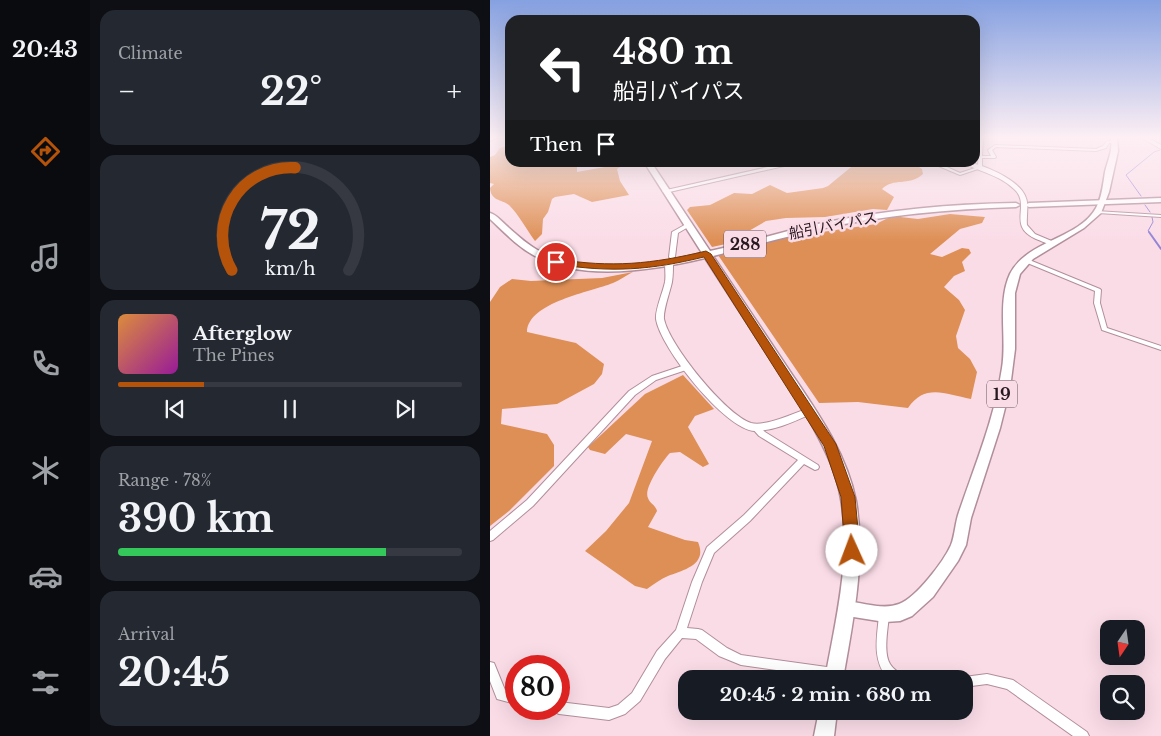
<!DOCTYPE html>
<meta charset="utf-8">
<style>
body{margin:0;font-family:"Libre Baskerville","Noto Sans JP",serif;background:#242831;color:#f1f3f6;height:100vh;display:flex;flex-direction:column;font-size:19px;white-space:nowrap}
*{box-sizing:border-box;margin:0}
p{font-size:16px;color:#9ea1a6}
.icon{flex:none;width:28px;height:28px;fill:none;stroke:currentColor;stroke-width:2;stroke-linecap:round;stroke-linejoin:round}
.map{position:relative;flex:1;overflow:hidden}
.details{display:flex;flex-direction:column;gap:10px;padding:10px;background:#0d0f14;width:400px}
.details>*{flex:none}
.banner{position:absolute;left:15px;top:15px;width:475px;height:152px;border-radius:15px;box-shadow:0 5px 20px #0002;background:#202124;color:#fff;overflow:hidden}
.needle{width:32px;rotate:193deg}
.fabs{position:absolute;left:610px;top:620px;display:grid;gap:10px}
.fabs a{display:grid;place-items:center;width:45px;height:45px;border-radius:10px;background:#171b24;box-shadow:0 5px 20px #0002;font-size:25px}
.speed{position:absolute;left:15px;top:655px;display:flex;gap:10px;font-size:25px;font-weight:700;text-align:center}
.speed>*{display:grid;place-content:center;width:65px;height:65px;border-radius:50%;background:#171b24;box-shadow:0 5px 20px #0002;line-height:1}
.speed .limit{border:8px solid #d22;background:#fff;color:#111}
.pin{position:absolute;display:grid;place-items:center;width:42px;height:42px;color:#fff;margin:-21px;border:2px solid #fff;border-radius:50%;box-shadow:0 1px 5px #0007}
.me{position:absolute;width:55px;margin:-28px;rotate:358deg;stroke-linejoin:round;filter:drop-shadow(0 0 4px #0008)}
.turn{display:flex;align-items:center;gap:18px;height:105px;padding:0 25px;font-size:22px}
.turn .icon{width:65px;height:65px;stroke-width:2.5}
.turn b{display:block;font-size:35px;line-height:42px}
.then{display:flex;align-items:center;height:48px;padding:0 25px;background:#0003;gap:10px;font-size:19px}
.big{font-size:38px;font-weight:700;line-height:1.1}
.details .card{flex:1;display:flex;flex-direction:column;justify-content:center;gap:8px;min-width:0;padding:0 18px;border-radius:15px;background:#242831}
.details .dial{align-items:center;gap:0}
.dial svg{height:130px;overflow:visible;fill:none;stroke:#363941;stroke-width:7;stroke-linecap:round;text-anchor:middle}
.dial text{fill:#f1f3f6;stroke:none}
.song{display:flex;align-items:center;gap:15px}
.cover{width:60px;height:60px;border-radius:8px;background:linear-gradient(135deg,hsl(30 70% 55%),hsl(300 70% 35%))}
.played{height:5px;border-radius:2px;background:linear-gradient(90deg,#b45309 25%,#363941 25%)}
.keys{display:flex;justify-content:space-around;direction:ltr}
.heat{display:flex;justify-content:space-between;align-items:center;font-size:28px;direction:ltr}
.charge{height:8px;border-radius:4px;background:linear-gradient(90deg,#34c759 78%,#363941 0)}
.trip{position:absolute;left:188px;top:670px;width:295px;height:50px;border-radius:15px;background:#171b24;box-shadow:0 5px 20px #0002;font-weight:700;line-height:50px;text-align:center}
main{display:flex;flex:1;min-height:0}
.tab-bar{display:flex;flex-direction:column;width:90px;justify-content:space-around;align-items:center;background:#090b0e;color:#9ea1a6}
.tab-bar .icon{width:35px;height:35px}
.tab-bar .selected{color:#b45309}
.tab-bar b{font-size:22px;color:#f1f3f6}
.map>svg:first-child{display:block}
</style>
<main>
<nav class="tab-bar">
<b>20:43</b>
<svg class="icon selected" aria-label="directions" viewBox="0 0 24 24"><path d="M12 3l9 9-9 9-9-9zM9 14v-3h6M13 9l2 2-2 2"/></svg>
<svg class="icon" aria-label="music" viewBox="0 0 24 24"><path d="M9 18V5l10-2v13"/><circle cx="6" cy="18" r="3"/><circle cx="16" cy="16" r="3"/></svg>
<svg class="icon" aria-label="phone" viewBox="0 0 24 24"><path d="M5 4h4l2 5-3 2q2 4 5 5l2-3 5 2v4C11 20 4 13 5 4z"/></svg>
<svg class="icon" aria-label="climate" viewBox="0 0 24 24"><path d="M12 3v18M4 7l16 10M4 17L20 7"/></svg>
<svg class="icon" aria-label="car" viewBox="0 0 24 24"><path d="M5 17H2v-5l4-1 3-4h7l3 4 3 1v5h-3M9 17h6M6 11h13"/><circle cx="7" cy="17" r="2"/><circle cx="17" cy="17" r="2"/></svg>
<svg class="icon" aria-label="filters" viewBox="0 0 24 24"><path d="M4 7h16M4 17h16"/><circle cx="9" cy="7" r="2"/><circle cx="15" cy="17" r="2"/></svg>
</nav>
<section class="details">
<div class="card"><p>Climate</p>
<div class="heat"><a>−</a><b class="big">22°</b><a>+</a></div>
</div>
<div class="card dial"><svg viewBox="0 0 100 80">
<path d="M14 69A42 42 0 1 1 86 69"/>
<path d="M14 69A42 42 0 0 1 53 6" stroke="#b45309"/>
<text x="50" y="56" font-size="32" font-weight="700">72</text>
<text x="50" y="72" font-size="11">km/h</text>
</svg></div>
<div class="card">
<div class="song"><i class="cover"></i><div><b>Afterglow</b><p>The Pines</p></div></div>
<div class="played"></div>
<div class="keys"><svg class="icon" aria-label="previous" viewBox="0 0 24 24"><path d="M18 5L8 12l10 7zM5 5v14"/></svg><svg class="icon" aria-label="pause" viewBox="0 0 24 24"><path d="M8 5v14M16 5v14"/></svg><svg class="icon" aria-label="next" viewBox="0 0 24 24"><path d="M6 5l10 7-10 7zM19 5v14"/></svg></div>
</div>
<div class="card"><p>Range · 78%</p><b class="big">390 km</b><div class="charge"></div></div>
<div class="card"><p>Arrival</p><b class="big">20:45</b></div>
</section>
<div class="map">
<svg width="671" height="736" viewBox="0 0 671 736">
<rect width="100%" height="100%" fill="#fadce7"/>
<!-- forest -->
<g fill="#de8f55">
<path d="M20,145V162L92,163L87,166V172L137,163L127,169L130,181L139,195L102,202L84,194L65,197L62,199L58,212L53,219L52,234L45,241C37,230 29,215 19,205C11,199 1,201 0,188L4,184L0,183V157L5,155L10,148Z"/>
<path d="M366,163H423L432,169L433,174C418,187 404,177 392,189L404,197L397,210L383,209L335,217L296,218L276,221L236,244L222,247L197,210L200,207L220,205L244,193L262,194L280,185L297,193L333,188L338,186Z"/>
<path d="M460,214L495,217L492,223L470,229L440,254L452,257L472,248L479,249L481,253L472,262L475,271L464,276L454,287L469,300L475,310L466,336L468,348L480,359L487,372L481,399C455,394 435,383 418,408L368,402L329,403L228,255L292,238L386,224L402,216L428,219Z"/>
<path d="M143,272C137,275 130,280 123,283C101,292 38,302 37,332L86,343L114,364L112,374L104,384L67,404L12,409L11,424L57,434L64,445V466L19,511L0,526V302L10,287L22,279L41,281L112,278Z"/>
<path d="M193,375L224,409L205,416L198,427L219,464L213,467L190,452L180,453C173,460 153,489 158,498C160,504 165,504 167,511L158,527L195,540L208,542C218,565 193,570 178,576C171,579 164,584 157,589L145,586L95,551L116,531L139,503L162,441L136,434L115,454L100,450L98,447L155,394Z"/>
</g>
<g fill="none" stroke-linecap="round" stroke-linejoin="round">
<!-- stream-far1 -->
<g stroke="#9384d6" stroke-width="1">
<path d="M651,196L636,175L664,152L670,150"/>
<path d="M655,205L660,212"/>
<path d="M660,233L658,231L663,222L662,217"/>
</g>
<!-- stream -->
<path stroke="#9384d6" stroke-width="2" d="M659,232L671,249"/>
<!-- minor casing -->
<g stroke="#b18e9b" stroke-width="2">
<g id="minor">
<path d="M489,138H493L492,156H501L498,150L505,145L606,149L613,146L617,141H625L627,142L625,143H619L616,148L606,151L506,147L502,150L506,157L505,158H492V170L488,169L470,175L439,162H446L470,173L488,167Z"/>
<path d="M606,211L671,215V217L608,213H606Z"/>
<path d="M537,259L610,289L611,290L610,303L617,328L671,346V350L612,330L604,303L605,291L535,262L534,261Z"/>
<path d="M195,365H199L200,367L199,369L166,380L145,395L43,506L3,540L0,541V531L37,500L139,391L162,376Z"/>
<path d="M265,424L268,425L275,432L328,465L329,467L328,469L325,470L314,464L260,521L224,553L212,582L197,628L208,629L212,630L237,648L251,655L344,668L348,669L349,673L348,677L344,678L251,665L229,656L206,639L192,638L175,659L150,701L135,714L119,720L69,714L65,712L64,709H69V702L119,708L128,705L142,693L167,651L186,630L202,582L217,547L254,515L308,460L269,436L261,427L262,425Z"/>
<path d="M394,610L398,611L399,615C398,628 393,652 400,664C404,671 411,672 414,679L397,678C382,658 387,638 389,615L390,611Z"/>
<path d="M0,662L4,663L15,690L26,694V704L7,699L0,681Z"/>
<path d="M497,674L523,680L597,732L599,736H583L517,689L497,684L474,687V679H470L474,677Z"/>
</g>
</g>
<!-- tertiary casing -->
<g stroke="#b18e9b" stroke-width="2">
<g id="tertiary">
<path d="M0,138H6L0,141Z"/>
<path d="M652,138H658L671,145V149Z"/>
<path d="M300,162H312L175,193L172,191Z"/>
<path d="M472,162C489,162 530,179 536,198C539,206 536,216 537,225L545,234L564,242V244C558,245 552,241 546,239C516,226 542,205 524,189C510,175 489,172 472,162Z"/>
<path d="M198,223L201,225L200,226L188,233L185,257L182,259L180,258L179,257L182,232Z"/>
<path d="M179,261L183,263C183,269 183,276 182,282C180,292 173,310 174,319C179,345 236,415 261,423C277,427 305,412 320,408L323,409L325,411L323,413C305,421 285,431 265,431C235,430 170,347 166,319C165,310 173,292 175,282C176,276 175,269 175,263Z"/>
</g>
</g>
<!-- primary casing -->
<g stroke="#b18e9b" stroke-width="3">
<path id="primary" d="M621,138H627L628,151L619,192L611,213L594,228L543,259L530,274L525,293V349L520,388L510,428L481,518L476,545L468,561L443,597L422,616L410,621L395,622L351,615L349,609L351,603L357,601C373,603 394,610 409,604C426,598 454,561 461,545C465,535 465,523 469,512C485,465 505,417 512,368C517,338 507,302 520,274C537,240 589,239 606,208C612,197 613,184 615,172C618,160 623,150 621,138Z"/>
</g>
<!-- trunk casing -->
<g stroke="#b18e9b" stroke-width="3">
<g id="trunk">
<path d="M154,162H161L220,251C257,243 294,231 332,223C396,210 461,204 526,203L530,205L526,207C460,209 394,215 330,229C294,237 259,247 223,256C248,293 272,330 297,367C325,409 356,451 366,501C376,560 363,621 353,679H335C347,612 367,538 344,472C337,451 326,433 316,414L215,258C165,270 92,282 45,256C28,247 14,232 0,219V213C7,215 12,222 18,227C28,236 39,246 51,252C96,276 165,265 212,253Z"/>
<path d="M671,198V202L539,207L535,205L539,203Z"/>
<path d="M329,711H347L344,736H324Z"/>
</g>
</g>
<!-- minor -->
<use href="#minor" fill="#fff" fill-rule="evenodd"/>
<!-- tertiary -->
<use href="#tertiary" fill="#fff" fill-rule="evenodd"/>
<!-- primary -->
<use href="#primary" fill="#fff" fill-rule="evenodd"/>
<!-- trunk -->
<use href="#trunk" fill="#fff" fill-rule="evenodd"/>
</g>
<!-- sky -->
<linearGradient id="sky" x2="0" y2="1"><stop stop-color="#86a1e1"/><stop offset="0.57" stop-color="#fdeff4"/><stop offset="1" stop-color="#fdeff4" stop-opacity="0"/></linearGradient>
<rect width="671" height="241" fill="url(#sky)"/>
<!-- route -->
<path fill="#b45309" stroke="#753606" d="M216,251L221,254L346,444L365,497L370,551L368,556L362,558L357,556L355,551L351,497L334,446L214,257C161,270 121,273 66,264L62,262L66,259C122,268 162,264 216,251Z"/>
<g text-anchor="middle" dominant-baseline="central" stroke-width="5" stroke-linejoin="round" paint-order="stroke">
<!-- far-street labels -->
<g font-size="15" fill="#27191f" stroke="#fadce7">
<text transform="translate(343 225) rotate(-11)">船引バイパス</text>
</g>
<!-- shield labels -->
<g fill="#fadce7" stroke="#66545b" stroke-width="1">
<rect x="234" y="230.5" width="42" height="27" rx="4"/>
<rect x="497" y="380.5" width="30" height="27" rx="4"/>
</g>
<g font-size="16" font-weight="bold" fill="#27191f">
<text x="255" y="244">288</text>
<text x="512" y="394">19</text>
</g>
</g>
</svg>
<div class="fabs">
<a><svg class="needle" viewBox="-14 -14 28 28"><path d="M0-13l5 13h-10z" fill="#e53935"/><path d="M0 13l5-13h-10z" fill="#9ea1a6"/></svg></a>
<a><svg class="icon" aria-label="search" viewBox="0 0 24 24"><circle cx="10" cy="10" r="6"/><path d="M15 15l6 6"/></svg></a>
</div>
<div class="speed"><div class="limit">80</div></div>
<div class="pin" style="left:66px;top:262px;background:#d93025"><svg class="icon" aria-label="arrive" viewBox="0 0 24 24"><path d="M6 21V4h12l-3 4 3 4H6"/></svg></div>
<svg class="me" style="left:362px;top:551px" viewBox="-20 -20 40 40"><circle r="19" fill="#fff"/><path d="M0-13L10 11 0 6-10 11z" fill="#b45309"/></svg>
<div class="trip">20:45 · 2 min · 680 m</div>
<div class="banner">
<div class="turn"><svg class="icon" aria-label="left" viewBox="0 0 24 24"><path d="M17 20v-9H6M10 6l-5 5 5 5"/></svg><div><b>480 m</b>船引バイパス</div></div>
<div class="then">Then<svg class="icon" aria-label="arrive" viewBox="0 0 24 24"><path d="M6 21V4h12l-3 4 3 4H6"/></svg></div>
</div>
</div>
</main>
